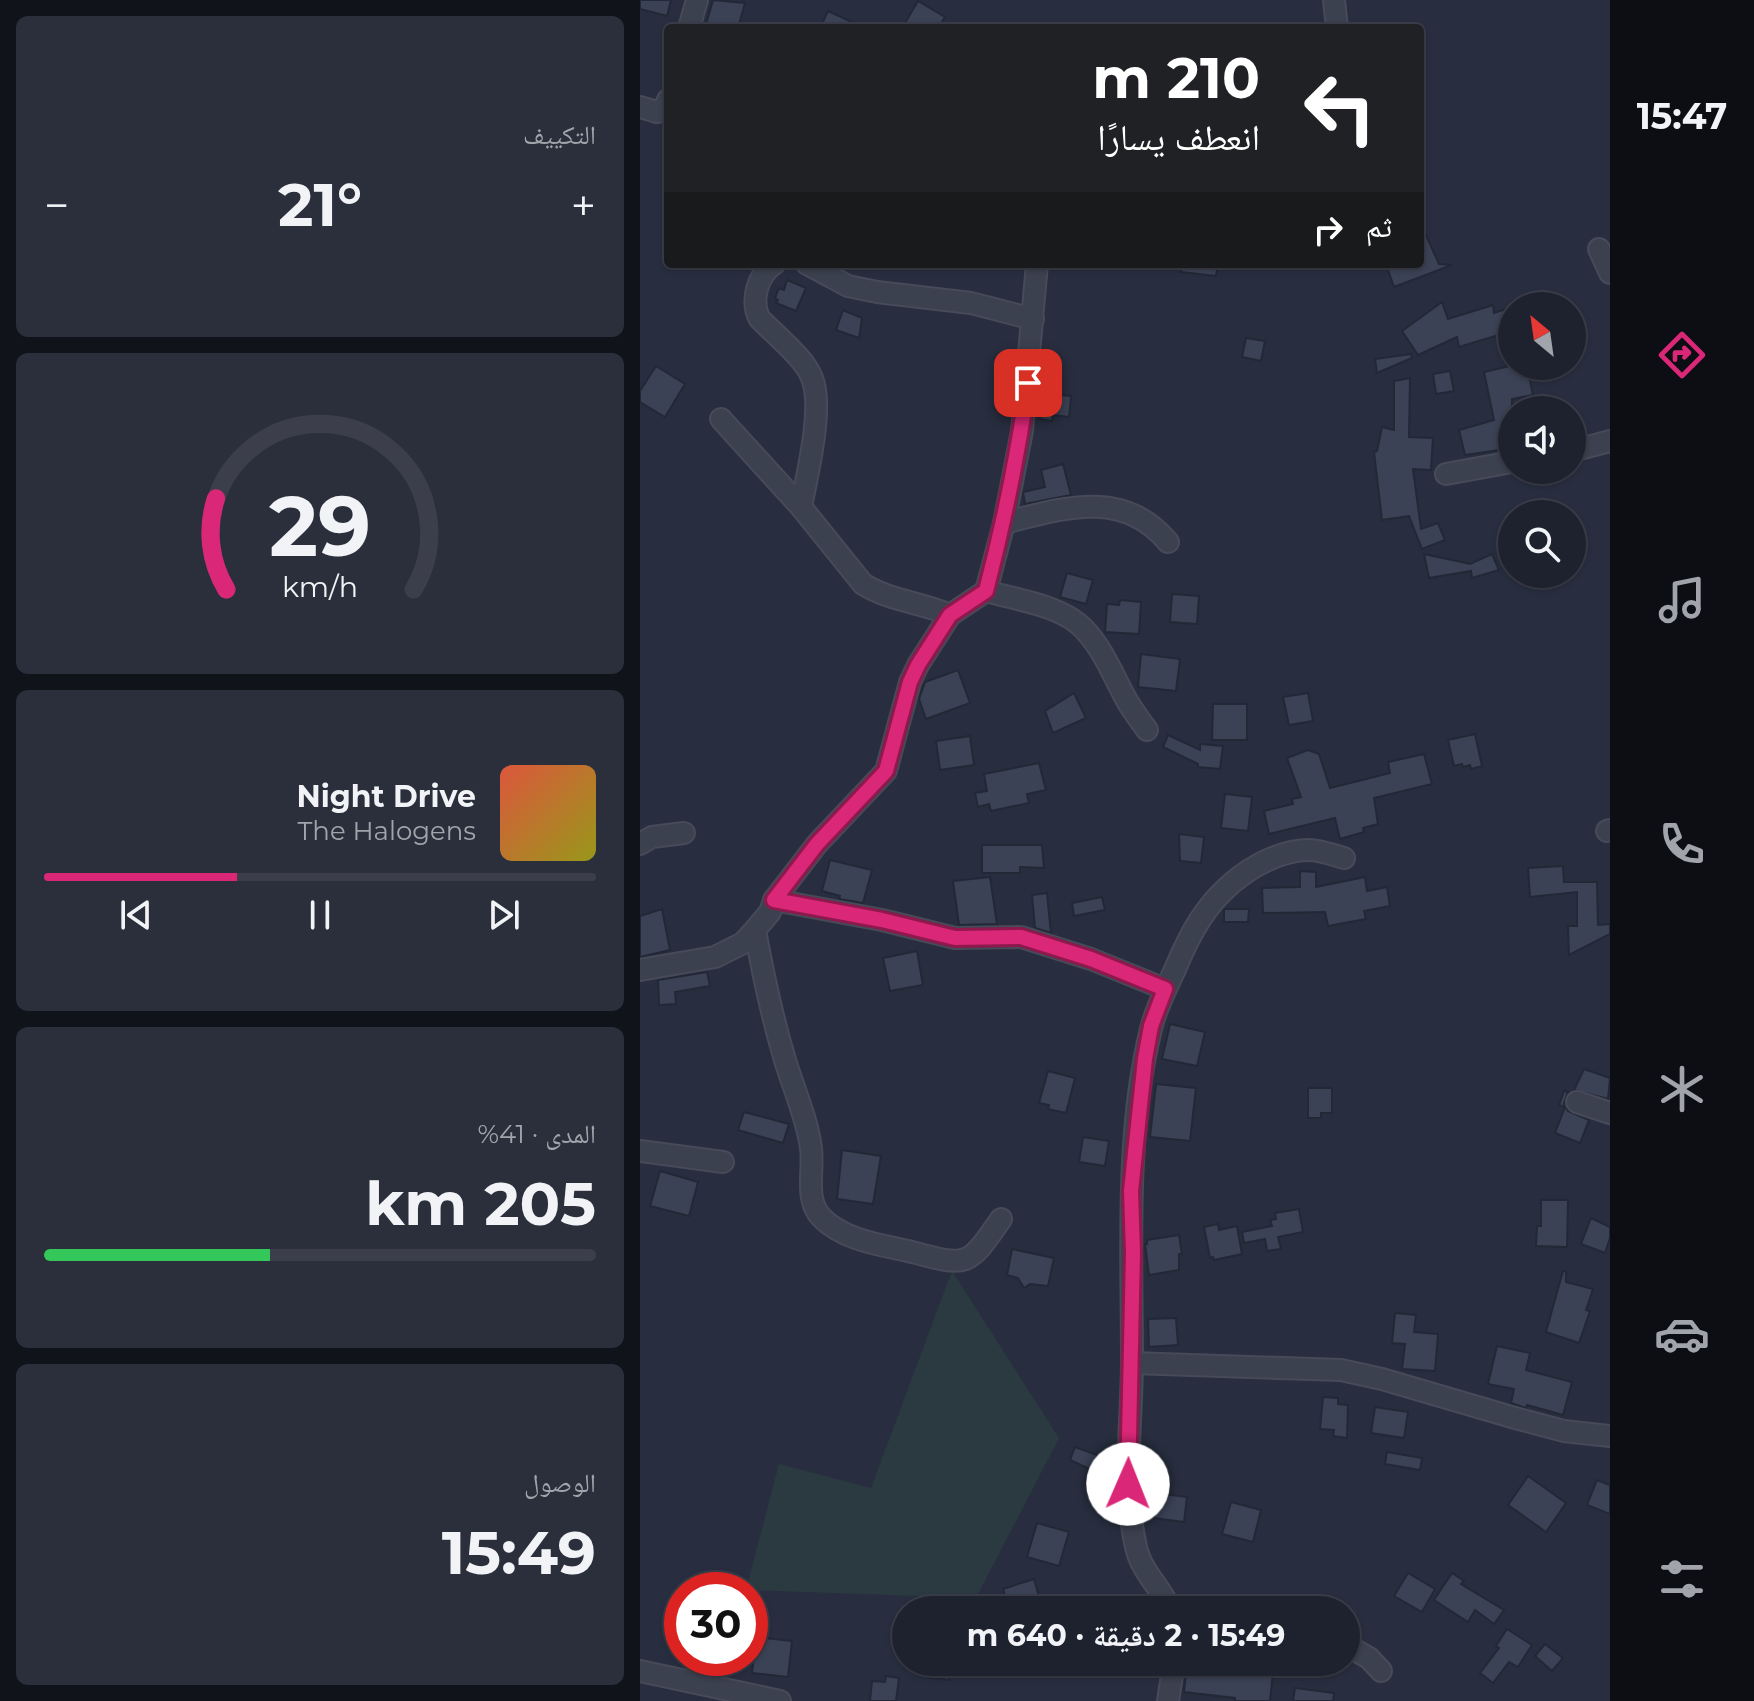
<!DOCTYPE html>
<html lang="ar">
<meta charset="utf-8">
<style>
body{margin:0;font-family:Montserrat,"Noto Naskh Arabic",sans-serif;background:#2b2f3b;color:#f1f3f6;direction:rtl;height:100vh;display:flex;flex-direction:column;font-size:30px;white-space:nowrap}
*{box-sizing:border-box;margin:0}
p{font-size:26px;color:#a1a4aa}
.icon{flex:none;width:44px;height:44px;fill:none;stroke:currentColor;stroke-width:2;stroke-linecap:round;stroke-linejoin:round}
.map{position:relative;flex:1;overflow:hidden;direction:ltr}
.sheet{display:flex;flex-direction:column;gap:16px;padding:16px;background:#10131a;width:640px}
.sheet>*{flex:none}
.guide{position:absolute;left:24px;top:24px;width:760px;height:244px;border-radius:8px;box-shadow:0 2px 6px #0004,0 0 0 2px #3c3f4b;direction:rtl;background:#202124;color:#fff;overflow:hidden}
.needle{width:52px;rotate:331deg}
.controls{position:absolute;left:858px;top:292px;display:grid;gap:16px}
.controls a{display:grid;place-items:center;width:88px;height:88px;border-radius:50%;background:#1e222f;box-shadow:0 2px 6px #0004,0 0 0 2px #3c3f4b;font-size:40px}
.speed{position:absolute;left:24px;top:1572px;display:flex;gap:16px;font-size:40px;font-weight:700;text-align:center}
.speed>*{display:grid;place-content:center;width:104px;height:104px;border-radius:50%;background:#1e222f;box-shadow:0 2px 6px #0004,0 0 0 2px #3c3f4b;line-height:1}
.speed .limit{border:12px solid #d22;background:#fff;color:#111}
.pin{position:absolute;display:grid;place-items:center;width:68px;height:68px;color:#fff;margin:-34px;border-radius:16px;box-shadow:0 4px 12px #0006}
.me{position:absolute;width:88px;margin:-44px;rotate:1deg;stroke-linejoin:round;filter:drop-shadow(0 0 6px #0008)}
.turn{display:flex;align-items:center;gap:28px;height:168px;padding:0 32px;font-size:36px}
.turn .icon{width:104px;height:104px;stroke-width:2.5}
.turn b{display:block;font-size:56px;line-height:68px}
.then{display:flex;align-items:center;height:76px;padding:0 32px;background:#0003;gap:16px;font-size:30px}
.big{font-size:60px;font-weight:700;line-height:1.1}
.sheet .widget{flex:1;display:flex;flex-direction:column;justify-content:center;gap:12px;min-width:0;padding:0 28px;border-radius:12px;background:#2b2f3b}
.sheet .dial{align-items:center;gap:0}
.dial svg{height:208px;overflow:visible;fill:none;stroke:#3c3f4b;stroke-width:7;stroke-linecap:round;text-anchor:middle}
.dial text{fill:#f1f3f6;stroke:none}
.song{display:flex;align-items:center;gap:24px}
.cover{width:96px;height:96px;border-radius:12px;background:linear-gradient(135deg,hsl(10 70% 55%),hsl(60 70% 35%))}
.played{height:8px;border-radius:4px;background:linear-gradient(90deg,#db2777 35%,#3c3f4b 35%)}
.keys{display:flex;justify-content:space-around;direction:ltr}
.heat{display:flex;justify-content:space-between;align-items:center;font-size:44px;direction:ltr}
.charge{height:12px;border-radius:6px;background:linear-gradient(90deg,#34c759 41%,#3c3f4b 0)}
.trip{position:absolute;left:252px;top:1596px;width:468px;height:80px;border-radius:40px;background:#1e222f;box-shadow:0 2px 6px #0004,0 0 0 2px #3c3f4b;font-weight:700;line-height:80px;text-align:center;direction:rtl}
main{display:flex;flex:1;min-height:0}
.tabs{display:flex;flex-direction:column;width:144px;justify-content:space-around;align-items:center;background:#0c0e13;color:#a1a4aa}
.tabs .icon{width:56px;height:56px}
.tabs .on{color:#db2777}
.tabs b{font-size:36px;color:#f1f3f6}
.map>svg:first-child{display:block}
</style>
<main>
<nav class="tabs">
<b>15:47</b>
<svg class="icon on" aria-label="directions" viewBox="0 0 24 24"><path d="M12 3l9 9-9 9-9-9zM9 14v-3h6M13 9l2 2-2 2"/></svg>
<svg class="icon" aria-label="music" viewBox="0 0 24 24"><path d="M9 18V5l10-2v13"/><circle cx="6" cy="18" r="3"/><circle cx="16" cy="16" r="3"/></svg>
<svg class="icon" aria-label="phone" viewBox="0 0 24 24"><path d="M5 4h4l2 5-3 2q2 4 5 5l2-3 5 2v4C11 20 4 13 5 4z"/></svg>
<svg class="icon" aria-label="climate" viewBox="0 0 24 24"><path d="M12 3v18M4 7l16 10M4 17L20 7"/></svg>
<svg class="icon" aria-label="car" viewBox="0 0 24 24"><path d="M5 17H2v-5l4-1 3-4h7l3 4 3 1v5h-3M9 17h6M6 11h13"/><circle cx="7" cy="17" r="2"/><circle cx="17" cy="17" r="2"/></svg>
<svg class="icon" aria-label="filters" viewBox="0 0 24 24"><path d="M4 7h16M4 17h16"/><circle cx="9" cy="7" r="2"/><circle cx="15" cy="17" r="2"/></svg>
</nav>
<div class="map">
<svg width="970" height="1701" viewBox="0 0 970 1701">
<rect width="100%" height="100%" fill="#282e3f"/>
<!-- green -->
<path fill="#2a3a40" d="M312,1271L419,1438L336,1598L106,1590L139,1464L231,1488Z"/>
<!-- building -->
<g fill="#3b4255" stroke="#232837" stroke-width="2">
<path d="M0,0H31L27,16L0,9Z"/>
<path d="M73,0L105,3L98,28H65Z"/>
<path d="M278,1L305,17L298,28H262Z"/>
<path d="M188,11L225,28H180Z"/>
<path d="M780,222L799,264L812,265L754,287L746,264H780Z"/>
<path d="M542,264H578L576,276L541,272Z"/>
<path d="M147,280L166,288L156,311L136,303L138,300L135,298L139,288L144,290Z"/>
<path d="M802,302L808,319L853,305L854,313L872,307V331L819,347L817,337L778,355L762,331Z"/>
<path d="M203,310L222,318L219,338L196,330Z"/>
<path d="M606,338L625,341L621,361L602,357Z"/>
<path d="M771,354L772,358L737,373L735,359Z"/>
<path d="M16,366L45,384L25,417L0,402V391Z"/>
<path d="M870,366H887L893,395L872,399V445L859,450L825,455L819,430L854,420L844,372Z"/>
<path d="M810,371L814,391L796,394L793,374Z"/>
<path d="M770,378L769,437L793,438L791,470L773,469L781,529L798,523L805,540L782,549L769,516L742,520L734,452L737,451L742,427L754,430V381Z"/>
<path d="M403,393L431,396L429,417L413,415L412,421L400,419Z"/>
<path d="M423,464L431,495L385,504L383,492L405,487L401,470Z"/>
<path d="M784,554L830,564L852,554L859,570L832,578L831,571L789,578Z"/>
<path d="M427,573L453,580L446,604L420,597Z"/>
<path d="M532,594L559,596L557,624L530,622Z"/>
<path d="M480,600L501,602L499,634L465,632L467,604L479,605Z"/>
<path d="M501,654L540,659L536,691L498,687Z"/>
<path d="M318,670L330,703L286,719L279,699L285,682Z"/>
<path d="M434,693L446,718L413,733L405,711Z"/>
<path d="M668,693L673,721L649,725L643,697Z"/>
<path d="M573,704H607V740H572Z"/>
<path d="M835,734L842,766L831,769L830,765L823,767L822,764L814,766L808,740Z"/>
<path d="M528,735L560,750V744L583,746L580,769L558,767V764L523,747Z"/>
<path d="M330,736L334,765L300,770L296,741Z"/>
<path d="M668,750L679,754L690,788L750,773L748,762L784,754L792,784L734,798L738,824L723,828L724,832L700,839L695,818L629,834L624,811L653,804L652,799L661,797L647,758Z"/>
<path d="M399,763L406,790L387,794L389,803L351,811L349,804L338,807L335,793L347,791L344,774Z"/>
<path d="M585,794L612,797L608,831L581,828Z"/>
<path d="M539,834L564,837L561,863L540,861Z"/>
<path d="M342,845H402L404,868L380,867V873H342Z"/>
<path d="M190,860L232,870L223,903L199,899L200,896L182,891Z"/>
<path d="M923,866L924,882H957L958,925L970,924V934L929,955L928,926H937V892L890,897L888,868Z"/>
<path d="M660,871L676,872V887L725,877L727,891L747,887L750,906L724,911L726,919L688,926L685,912L623,913L622,888L660,887Z"/>
<path d="M350,877L357,924L319,925L313,881Z"/>
<path d="M407,893L409,914L411,933L395,928L392,895Z"/>
<path d="M462,897L465,910L434,916L432,903Z"/>
<path d="M22,909L30,950L0,957V916Z"/>
<path d="M584,909H609L608,922H584Z"/>
<path d="M277,951L283,985L250,991L243,958Z"/>
<path d="M67,972L70,986L35,992L36,1004L19,1005L18,980Z"/>
<path d="M530,1024L565,1032L557,1066L522,1059Z"/>
<path d="M944,1069L970,1078L968,1099L934,1090Z"/>
<path d="M408,1071L435,1078L426,1113L408,1109L409,1105L399,1103Z"/>
<path d="M516,1084L556,1088L550,1141L510,1137Z"/>
<path d="M668,1088H692V1113H681V1118H668Z"/>
<path d="M924,1091L928,1092L924,1104L928,1111L949,1120L940,1143L915,1133L925,1107L919,1105Z"/>
<path d="M104,1112L149,1124L143,1143L98,1130Z"/>
<path d="M443,1137L469,1141L465,1166L439,1162Z"/>
<path d="M202,1150L241,1156L233,1204L197,1199Z"/>
<path d="M20,1171L58,1182L49,1216L10,1206Z"/>
<path d="M901,1200H928L927,1247L896,1246L897,1226H901Z"/>
<path d="M659,1209L663,1232L638,1237L641,1249L627,1251L625,1239L604,1243L602,1232L632,1226L630,1220L636,1219L635,1213Z"/>
<path d="M951,1218L970,1227V1238L965,1253L941,1244Z"/>
<path d="M578,1224L579,1230L597,1226L602,1254L574,1260L573,1257L570,1258L564,1227Z"/>
<path d="M539,1235L542,1254H539V1270L509,1275L505,1244H507V1240Z"/>
<path d="M372,1249L414,1258L408,1286L390,1284L384,1288L378,1278L367,1275Z"/>
<path d="M923,1271H926V1282L953,1289L946,1310L950,1311L939,1343L906,1332Z"/>
<path d="M755,1313L776,1315L774,1332L798,1334L795,1371L762,1369L765,1344L752,1343Z"/>
<path d="M536,1318L538,1345L509,1347L508,1319Z"/>
<path d="M857,1346L890,1353L886,1370L932,1382L923,1415L887,1405L886,1408L871,1403L874,1389L848,1384Z"/>
<path d="M683,1397L698,1398V1404L708,1405L707,1438L693,1436L694,1430L680,1429Z"/>
<path d="M735,1407L768,1412L764,1438L731,1433Z"/>
<path d="M435,1447L471,1460L465,1476L430,1460Z"/>
<path d="M747,1452L782,1458L780,1470L745,1464Z"/>
<path d="M888,1476L926,1503L906,1532L868,1505Z"/>
<path d="M957,1480L970,1485V1514L947,1505Z"/>
<path d="M503,1481L518,1482L516,1493L547,1497L544,1522L514,1518V1505L503,1503Z"/>
<path d="M591,1502L621,1510L613,1542L582,1534Z"/>
<path d="M397,1523L429,1532L419,1566L387,1557Z"/>
<path d="M768,1573L795,1589L782,1612L754,1596Z"/>
<path d="M812,1573L824,1581L821,1584L864,1610L854,1624L835,1610L828,1622L794,1600Z"/>
<path d="M394,1579L403,1610H370L363,1589Z"/>
<path d="M867,1629L892,1645L878,1667L869,1662L853,1683L840,1673L859,1648L856,1646Z"/>
<path d="M116,1637L152,1641L148,1677L112,1673Z"/>
<path d="M905,1644L923,1658L912,1671L895,1656Z"/>
<path d="M286,1662H311L309,1680L286,1677Z"/>
<path d="M547,1662L633,1672L630,1701H595V1698L544,1692Z"/>
<path d="M246,1676L259,1678L256,1701H230L232,1681L245,1682Z"/>
<path d="M655,1688L694,1693L693,1701H653Z"/>
</g>
<g fill="none" stroke-linecap="round" stroke-linejoin="round">
<!-- minor casing -->
<g stroke="#464a59" stroke-width="24">
<g id="minor">
<path d="M694,0L697,28"/>
<path d="M49,28L57,0"/>
<path d="M0,107L17,112L25,107L28,100"/>
<path d="M959,249L970,273"/>
<path d="M134,264C117,275 111,301 119,318C134,334 165,358 172,378C184,408 167,475 161,507"/>
<path d="M167,264L208,286L237,292L331,303L393,319"/>
<path d="M81,419L161,507L223,584C250,601 281,602 310,615"/>
<path d="M932,451L970,441"/>
<path d="M806,474L872,462"/>
<path d="M364,523C423,508 483,488 528,542"/>
<path d="M346,591L364,523L382,431L397,264"/>
<path d="M967,831L970,830"/>
<path d="M0,844L12,837L44,833"/>
<path d="M134,900L242,920L315,938L381,937L451,959L525,989"/>
<path d="M115,930C123,974 132,1017 145,1060C154,1090 167,1118 171,1148C174,1171 164,1200 182,1218C205,1241 243,1245 272,1252C328,1267 328,1267 361,1219"/>
<path d="M0,970L75,957L103,943L115,930L130,912L134,900L177,844L246,771L270,682L278,665L310,615L346,591C377,600 421,605 444,629C463,649 473,675 486,699C492,710 500,720 507,730"/>
<path d="M937,1102L970,1113"/>
<path d="M0,1151L83,1162"/>
<path d="M492,1363L701,1370L742,1379L875,1418L924,1431L970,1436"/>
<path d="M531,1610C521,1588 501,1571 496,1547C482,1485 492,1422 492,1360C492,1252 485,1134 511,1029C516,1007 527,988 536,967C550,934 564,907 592,883C612,866 641,850 669,850C680,850 693,855 704,858"/>
<path d="M706,1645L729,1658L741,1671"/>
<path d="M0,1671L140,1701"/>
<path d="M528,1701L534,1662"/>
</g>
</g>
<!-- minor -->
<use href="#minor" stroke="#3c414f" stroke-width="20"/>
</g>
<g fill="none" stroke-linecap="round" stroke-linejoin="round">
<!-- route casing -->
<g stroke="#8e194d" stroke-width="20">
<path id="route" d="M388,383C378,454 364,522 346,591L310,615L278,665L270,682L246,771L177,844L134,900L242,920L315,938L381,937L451,959L525,989L511,1026L505,1059L491,1191L493,1252L488,1484"/>
</g>
<!-- route -->
<use href="#route" stroke="#db2777" stroke-width="14"/>
</g>
</svg>
<div class="controls">
<a><svg class="needle" viewBox="-14 -14 28 28"><path d="M0-13l5 13h-10z" fill="#e53935"/><path d="M0 13l5-13h-10z" fill="#a1a4aa"/></svg></a>
<a><svg class="icon" aria-label="sound" viewBox="0 0 24 24"><path d="M4 9h4l5-4v14l-5-4H4zM17 9q2 3 0 6"/></svg></a>
<a><svg class="icon" aria-label="search" viewBox="0 0 24 24"><circle cx="10" cy="10" r="6"/><path d="M15 15l6 6"/></svg></a>
</div>
<div class="speed"><div class="limit">30</div></div>
<div class="pin" style="left:388px;top:383px;background:#d93025"><svg class="icon" aria-label="arrive" viewBox="0 0 24 24"><path d="M6 21V4h12l-3 4 3 4H6"/></svg></div>
<svg class="me" style="left:488px;top:1484px" viewBox="-20 -20 40 40"><circle r="19" fill="#fff"/><path d="M0-13L10 11 0 6-10 11z" fill="#db2777"/></svg>
<div class="trip">15:49 · 2 دقيقة · 640 m</div>
<div class="guide">
<div class="turn"><svg class="icon" aria-label="left" viewBox="0 0 24 24"><path d="M17 20v-9H6M10 6l-5 5 5 5"/></svg><div><b>210 m</b>انعطف يسارًا</div></div>
<div class="then">ثم<svg class="icon" aria-label="right" viewBox="0 0 24 24"><path d="M7 20v-9h11M14 6l5 5-5 5"/></svg></div>
</div>
</div>
<section class="sheet">
<div class="widget"><p>التكييف</p>
<div class="heat"><a>−</a><b class="big">21°</b><a>+</a></div>
</div>
<div class="widget dial"><svg viewBox="0 0 100 80">
<path d="M14 69A42 42 0 1 1 86 69"/>
<path d="M14 69A42 42 0 0 1 10 34" stroke="#db2777"/>
<text x="50" y="56" font-size="32" font-weight="700">29</text>
<text x="50" y="72" font-size="11">km/h</text>
</svg></div>
<div class="widget">
<div class="song"><i class="cover"></i><div><b>Night Drive</b><p>The Halogens</p></div></div>
<div class="played"></div>
<div class="keys"><svg class="icon" aria-label="previous" viewBox="0 0 24 24"><path d="M18 5L8 12l10 7zM5 5v14"/></svg><svg class="icon" aria-label="pause" viewBox="0 0 24 24"><path d="M8 5v14M16 5v14"/></svg><svg class="icon" aria-label="next" viewBox="0 0 24 24"><path d="M6 5l10 7-10 7zM19 5v14"/></svg></div>
</div>
<div class="widget"><p>المدى · 41%</p><b class="big">205 km</b><div class="charge"></div></div>
<div class="widget"><p>الوصول</p><b class="big">15:49</b></div>
</section>
</main>
